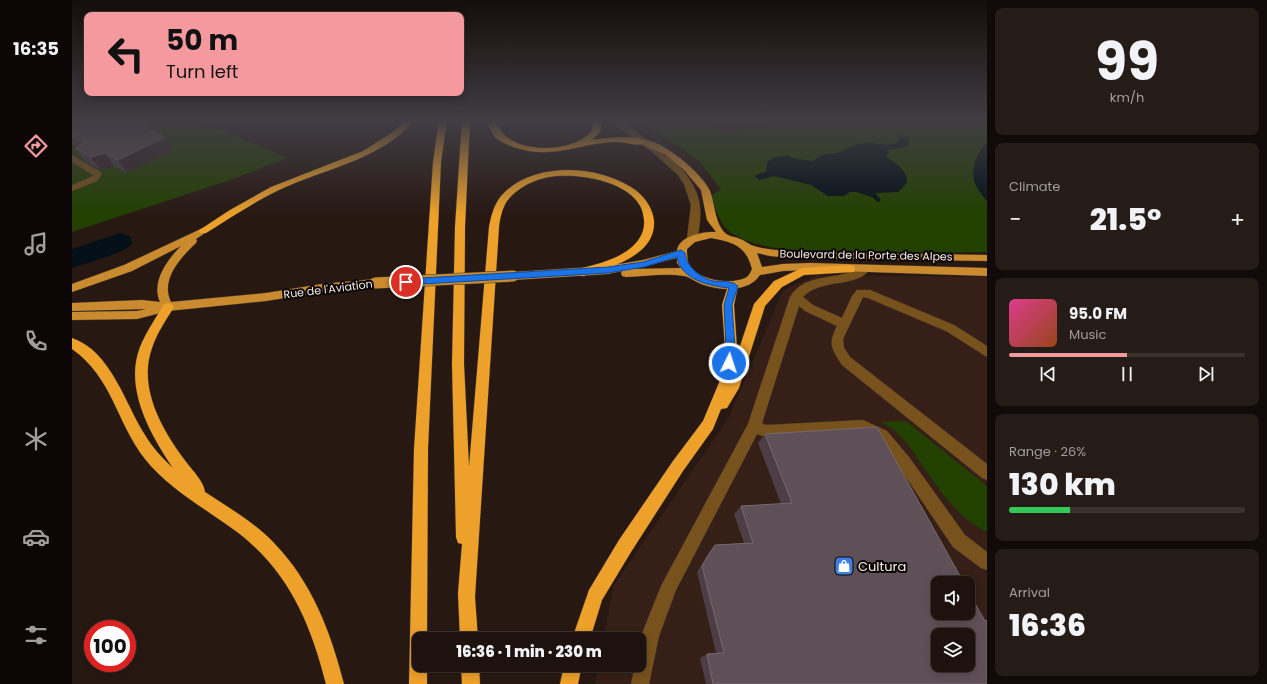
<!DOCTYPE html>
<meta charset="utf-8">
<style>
body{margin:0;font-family:Poppins,sans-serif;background:#251b17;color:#f1f3f6;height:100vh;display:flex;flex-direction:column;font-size:15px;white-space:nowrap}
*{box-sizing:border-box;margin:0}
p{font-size:13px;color:#a09e9e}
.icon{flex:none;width:22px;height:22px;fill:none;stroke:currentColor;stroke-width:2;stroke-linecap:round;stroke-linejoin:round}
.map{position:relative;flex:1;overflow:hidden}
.sheet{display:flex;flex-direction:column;gap:8px;padding:8px;background:#100a08;width:280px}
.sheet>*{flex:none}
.top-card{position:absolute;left:12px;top:12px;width:380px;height:84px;border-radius:8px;box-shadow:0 2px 10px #0003,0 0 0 1px #3b322e;background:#f49a9f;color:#111;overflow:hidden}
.buttons{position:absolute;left:859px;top:576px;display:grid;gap:8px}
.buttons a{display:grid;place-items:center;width:44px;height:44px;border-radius:8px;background:#1d120e;box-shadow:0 2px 10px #0003,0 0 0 1px #3b322e;font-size:20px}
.speed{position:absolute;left:12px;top:620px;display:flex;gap:8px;font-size:20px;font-weight:700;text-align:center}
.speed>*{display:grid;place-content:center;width:52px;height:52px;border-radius:50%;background:#1d120e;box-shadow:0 2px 10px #0003,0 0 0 1px #3b322e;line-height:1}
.speed .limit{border:6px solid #d22;background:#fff;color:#111}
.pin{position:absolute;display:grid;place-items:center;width:34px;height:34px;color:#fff;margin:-17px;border:2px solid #fff;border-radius:50%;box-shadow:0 1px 4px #0007}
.me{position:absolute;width:44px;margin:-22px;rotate:4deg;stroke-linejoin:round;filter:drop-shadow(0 0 3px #0008)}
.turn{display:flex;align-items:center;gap:14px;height:84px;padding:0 16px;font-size:18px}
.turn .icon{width:52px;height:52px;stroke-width:2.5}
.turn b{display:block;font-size:28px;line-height:34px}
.big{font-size:30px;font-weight:800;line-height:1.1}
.sheet .card{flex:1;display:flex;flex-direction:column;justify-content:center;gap:6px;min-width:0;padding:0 14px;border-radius:8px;background:#251b17}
.sheet .dial{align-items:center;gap:0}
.dial b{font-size:52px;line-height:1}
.song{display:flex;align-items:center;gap:12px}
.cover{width:48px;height:48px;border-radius:6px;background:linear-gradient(135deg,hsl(330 70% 55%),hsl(20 70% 35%))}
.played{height:4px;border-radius:2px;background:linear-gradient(90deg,#f49a9f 50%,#3b322e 50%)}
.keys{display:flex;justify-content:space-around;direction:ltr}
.heat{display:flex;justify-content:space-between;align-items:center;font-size:22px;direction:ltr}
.charge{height:6px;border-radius:3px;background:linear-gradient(90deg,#34c759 26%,#3b322e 0)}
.trip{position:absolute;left:340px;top:632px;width:234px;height:40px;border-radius:8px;background:#1d120e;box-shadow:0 2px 10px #0003,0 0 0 1px #3b322e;font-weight:800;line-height:40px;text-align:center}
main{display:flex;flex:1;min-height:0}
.tab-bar{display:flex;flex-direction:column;width:72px;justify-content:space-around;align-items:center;background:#0c0706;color:#a09e9e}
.tab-bar .icon{width:28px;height:28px}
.tab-bar .on{color:#f49a9f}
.tab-bar b{font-size:18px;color:#f1f3f6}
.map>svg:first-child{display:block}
</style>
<main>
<nav class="tab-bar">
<b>16:35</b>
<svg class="icon on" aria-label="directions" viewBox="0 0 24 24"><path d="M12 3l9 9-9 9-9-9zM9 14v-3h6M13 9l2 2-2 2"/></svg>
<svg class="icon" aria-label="music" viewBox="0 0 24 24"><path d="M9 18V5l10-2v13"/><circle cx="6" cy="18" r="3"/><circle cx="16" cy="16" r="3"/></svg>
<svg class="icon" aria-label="phone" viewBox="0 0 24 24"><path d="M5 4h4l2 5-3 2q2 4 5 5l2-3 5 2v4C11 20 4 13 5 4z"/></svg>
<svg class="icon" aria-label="climate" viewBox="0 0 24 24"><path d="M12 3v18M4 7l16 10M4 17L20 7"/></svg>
<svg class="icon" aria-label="car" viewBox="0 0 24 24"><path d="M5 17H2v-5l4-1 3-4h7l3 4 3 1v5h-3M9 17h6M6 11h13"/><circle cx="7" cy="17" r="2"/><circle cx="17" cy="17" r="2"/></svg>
<svg class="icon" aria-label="filters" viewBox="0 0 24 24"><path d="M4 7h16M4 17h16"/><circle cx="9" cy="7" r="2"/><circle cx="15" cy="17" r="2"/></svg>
</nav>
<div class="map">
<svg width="915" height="684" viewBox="0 0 915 684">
<rect width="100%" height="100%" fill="#271812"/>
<!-- built -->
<g fill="#351f16" fill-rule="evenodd">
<path d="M637,120H691L656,133Z"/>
<path d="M745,275L915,277V684H523L526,665H567V639H531L542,585L657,417L711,290ZM866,583H896V613H866ZM866,635H896V665H866Z"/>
</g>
<!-- green -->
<g fill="#224100">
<path d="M0,120H127L216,158L155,181L0,232Z"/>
<path d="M564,120H637L656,133L691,120H915V252C873,253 832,252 790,251C747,250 699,256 661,234C647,225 644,210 640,195L649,189L627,161L611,149Z"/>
<path d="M834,421L915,486V532C894,523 875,501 862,482C845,460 835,434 808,422Z"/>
</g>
<!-- water -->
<g fill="#031017">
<path d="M827,135H830L836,137L837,145L833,147L816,150L815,157C824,163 836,171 835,183L826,192L803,193L809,200L806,202L800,197L784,192H778L772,196H756L739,185L702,176L688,180L682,176L695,171L694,169L696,161L703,157L716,156L725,159L741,161L750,155L765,153L786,144L796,142L814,145L826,142Z"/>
<path d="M915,142V201C910,195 904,188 902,180C899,166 906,151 915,142Z"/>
<path d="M48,233L58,236C59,239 61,242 59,245C52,253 12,264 0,268V249Z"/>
</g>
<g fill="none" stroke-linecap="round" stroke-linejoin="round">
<!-- minor casing -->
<g stroke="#443630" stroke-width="1">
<g id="minor">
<path d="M537,120C540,120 544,120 547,120C554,123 566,133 572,138C601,158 632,182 628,220C627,227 627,236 624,241L620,242L615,239L619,205L612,184L606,175L584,155Z"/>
<path d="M0,155L29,172L30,174L25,181L0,191V185L19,177L21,175L0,162Z"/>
<path d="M793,265L797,266L798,269C786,288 748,278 731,297L741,305L770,318L780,296L785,290H798L882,325L915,346V357L874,331L796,298L791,297L771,339L772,348L778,357L915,464V480L910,478L770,365C759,348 756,344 765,326L733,311L727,306L690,423L694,425L791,420L815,431L837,457L893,535L915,552V570L909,568L881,547L827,467L805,439L790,432L693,437L685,434L604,590L587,636L577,684H559L563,665H567V646L569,636L589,586L676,424L718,297C731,276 755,279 775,273C782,271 787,267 793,265Z"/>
</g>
</g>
<!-- major casing -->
<g stroke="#443630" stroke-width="1">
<g id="major">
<path d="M568,140C587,136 631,174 638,191C643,203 643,228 656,235C660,237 664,237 668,239C672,240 675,243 679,245C692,250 707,250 721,252L915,255V261L721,258L698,256L685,253L690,267L711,264L738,263L915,268V276L738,270L711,271L688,275C677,292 649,291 632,285C625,283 618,277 612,276C595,273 572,276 554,277L550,276L549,273L550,271L536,274L441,280L437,279L436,276L437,273L441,272L536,266L571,260L605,251C606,236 632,231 644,232L635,220L629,190L612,170L593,154L568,144ZM639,238C662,242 674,246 680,269C679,272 677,275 675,277C660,286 621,280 616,262C615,258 615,253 615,249L623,242ZM605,258V263L609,268L562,269Z"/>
<path d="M131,228L134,229L136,231L124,239L125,241L124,243C108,258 88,280 99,302L194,293L250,284L303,279L307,280L308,283L307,286L303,287L250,292L194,301L96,311L65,319L0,320V312L65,311L74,309L0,311V303L70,300L88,302C79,282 95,260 109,246L60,271L0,292V284L52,265Z"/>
</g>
</g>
<!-- highway casing -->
<g stroke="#443630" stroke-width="1">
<g id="highway">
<path d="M334,120H343C310,158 260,167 216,186C188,198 161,216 134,233H128L126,231L158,210L199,187L291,151L321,132Z"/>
<path d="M367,120H375L369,162L356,449L355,639H347V665H355V684H337L342,449L361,162Z"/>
<path d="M390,120H398L393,227L392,364L397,467L417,227C419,216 422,205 429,196C460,161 525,164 562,189C572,196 581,208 582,221C584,256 537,268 511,276L507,275L506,272L507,269C525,264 545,260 560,247C568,240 573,231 572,220C571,182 506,172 477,177C461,180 445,188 435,201C430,209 428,218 427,227L403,597L406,639H388L386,593L390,544L386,543L384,537L380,364L383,227Z"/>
<path d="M414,120H422C428,130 432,137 443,142C462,152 504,150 519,132C521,129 521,124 522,120H530L528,132L520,140C532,138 566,134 575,142C568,148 551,141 542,142C509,143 482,159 448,149C439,147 430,143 423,137C419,133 417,125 414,120Z"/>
<path d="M778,265L782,266L783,269L782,272L732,275L710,287L693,306L667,388L655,408L649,409L641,429L611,471L559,552L530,600L518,639H500L517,590L547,540L601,461L631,421L649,378L653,348L650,305L657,283H665L666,286L662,305L665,348L663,361L682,304L702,281L730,268Z"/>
<path d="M96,303L100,304L102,307C94,320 85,333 80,348C66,387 89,428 112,459C118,468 132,481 133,492C157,508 182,522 202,543C240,582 259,633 272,684H254C238,621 215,568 161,529C131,507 97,489 73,459C44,422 41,378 0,349V338C39,351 53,404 73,435C80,447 90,458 101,468C78,434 52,388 68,347C74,332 84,318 92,304Z"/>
<path d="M389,665H407L408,684H390Z"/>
<path d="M492,665H510L506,684H488Z"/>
</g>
</g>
<!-- minor -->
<use href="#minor" fill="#78521c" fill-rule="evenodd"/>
<!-- major -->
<use href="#major" fill="#ca8b2f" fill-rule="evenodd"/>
<!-- highway -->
<use href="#highway" fill="#eda12b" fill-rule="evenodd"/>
<!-- major-bridge casing -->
<g stroke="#443630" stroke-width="12" stroke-linecap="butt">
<path id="major-bridge" d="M303,283L441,276"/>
</g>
<!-- major-bridge -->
<use href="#major-bridge" stroke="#ca8b2f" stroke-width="11"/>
</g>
<!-- wall -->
<g fill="#4d3d45">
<path d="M653,120H670L658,124Z"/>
<path d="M77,123L83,132L101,150L55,173L42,166L29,170L13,161L3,148L5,147L0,142V130Z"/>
<path d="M693,434L915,684H634L628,658L635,654L644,653L625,572L637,552L643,545L672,543L662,514L669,506L709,504L686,443Z"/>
</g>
<!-- shaded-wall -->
<g fill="#362629">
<path d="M659,120H670L658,124Z"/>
<path d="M77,123L85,136L70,126Z"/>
<path d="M93,137L101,150L55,173L46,160Z"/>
<path d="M33,153L42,166L29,170L19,157Z"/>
</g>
<!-- building -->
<g fill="#5f5057" stroke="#77686e" fill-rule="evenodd">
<path d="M21,120H72L77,123L70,126L93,137L46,160L33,153L19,157L3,148L14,143L0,136V130Z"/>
<path d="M805,427L892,583H866V613H896V591L913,621L915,620V684H641L635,654L652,653L630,566L643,545L681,543L669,506L720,503L693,434ZM866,635H896V665H866Z"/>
</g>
<!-- sky -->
<linearGradient id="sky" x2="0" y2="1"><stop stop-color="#150d0a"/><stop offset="0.56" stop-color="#413d44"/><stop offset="1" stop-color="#413d44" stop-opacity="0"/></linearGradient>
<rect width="915" height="216" fill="url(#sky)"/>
<!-- route -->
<path fill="#1a73e8" stroke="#114b97" d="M609,250L613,253C614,266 628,278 641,281C648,282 660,280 666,286L660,305L663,348L660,365H654L652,363L654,348L652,305L657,288C638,286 609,280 605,257L572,267L536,273L334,285L330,282L334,279L536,267L571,262Z"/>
<!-- icons -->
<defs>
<g id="shop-square" transform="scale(1)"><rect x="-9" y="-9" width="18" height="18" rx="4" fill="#3f7fe0" stroke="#0b0604"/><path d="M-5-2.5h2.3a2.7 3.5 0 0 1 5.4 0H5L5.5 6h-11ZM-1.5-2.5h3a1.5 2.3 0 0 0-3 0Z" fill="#fff"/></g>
</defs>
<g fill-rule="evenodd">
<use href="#shop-square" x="772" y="566"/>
</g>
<g text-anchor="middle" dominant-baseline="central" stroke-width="4" stroke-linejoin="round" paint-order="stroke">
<!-- street labels -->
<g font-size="11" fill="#f7ece8" stroke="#0b0604">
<text transform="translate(794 255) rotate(1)">Boulevard de la Porte des Alpes</text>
<text transform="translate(256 289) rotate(-7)">Rue de l'Aviation</text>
</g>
<!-- near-poi labels -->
<g font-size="13" fill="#f7ece8" stroke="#0b0604" text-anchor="start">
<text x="786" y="566">Cultura</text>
</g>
</g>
</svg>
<div class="buttons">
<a><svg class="icon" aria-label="sound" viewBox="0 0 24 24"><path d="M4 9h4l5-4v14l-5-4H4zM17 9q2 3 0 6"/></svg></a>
<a><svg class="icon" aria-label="layers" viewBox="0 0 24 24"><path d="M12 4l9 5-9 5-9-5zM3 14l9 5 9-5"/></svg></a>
</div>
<div class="speed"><div class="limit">100</div></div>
<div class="pin" style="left:334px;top:282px;background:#d93025"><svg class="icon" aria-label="arrive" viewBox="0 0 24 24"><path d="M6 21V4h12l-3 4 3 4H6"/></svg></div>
<svg class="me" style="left:657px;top:363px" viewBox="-20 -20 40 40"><circle r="17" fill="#1a73e8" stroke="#fff" stroke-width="3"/><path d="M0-11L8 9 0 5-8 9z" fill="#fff"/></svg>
<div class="trip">16:36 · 1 min · 230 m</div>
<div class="top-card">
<div class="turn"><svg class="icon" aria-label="left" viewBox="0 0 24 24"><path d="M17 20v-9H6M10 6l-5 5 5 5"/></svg><div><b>50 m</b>Turn left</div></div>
</div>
</div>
<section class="sheet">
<div class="card dial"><b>99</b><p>km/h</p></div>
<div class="card"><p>Climate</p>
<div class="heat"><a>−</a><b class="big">21.5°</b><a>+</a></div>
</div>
<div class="card">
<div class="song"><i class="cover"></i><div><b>95.0 FM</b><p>Music</p></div></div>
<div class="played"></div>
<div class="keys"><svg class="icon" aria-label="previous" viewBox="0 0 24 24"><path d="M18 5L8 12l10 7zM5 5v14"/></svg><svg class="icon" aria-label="pause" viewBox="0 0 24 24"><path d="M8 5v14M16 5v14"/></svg><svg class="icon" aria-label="next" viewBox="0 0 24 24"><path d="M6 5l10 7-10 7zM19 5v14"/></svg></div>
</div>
<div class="card"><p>Range · 26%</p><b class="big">130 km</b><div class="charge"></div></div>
<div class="card"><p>Arrival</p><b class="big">16:36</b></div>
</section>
</main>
